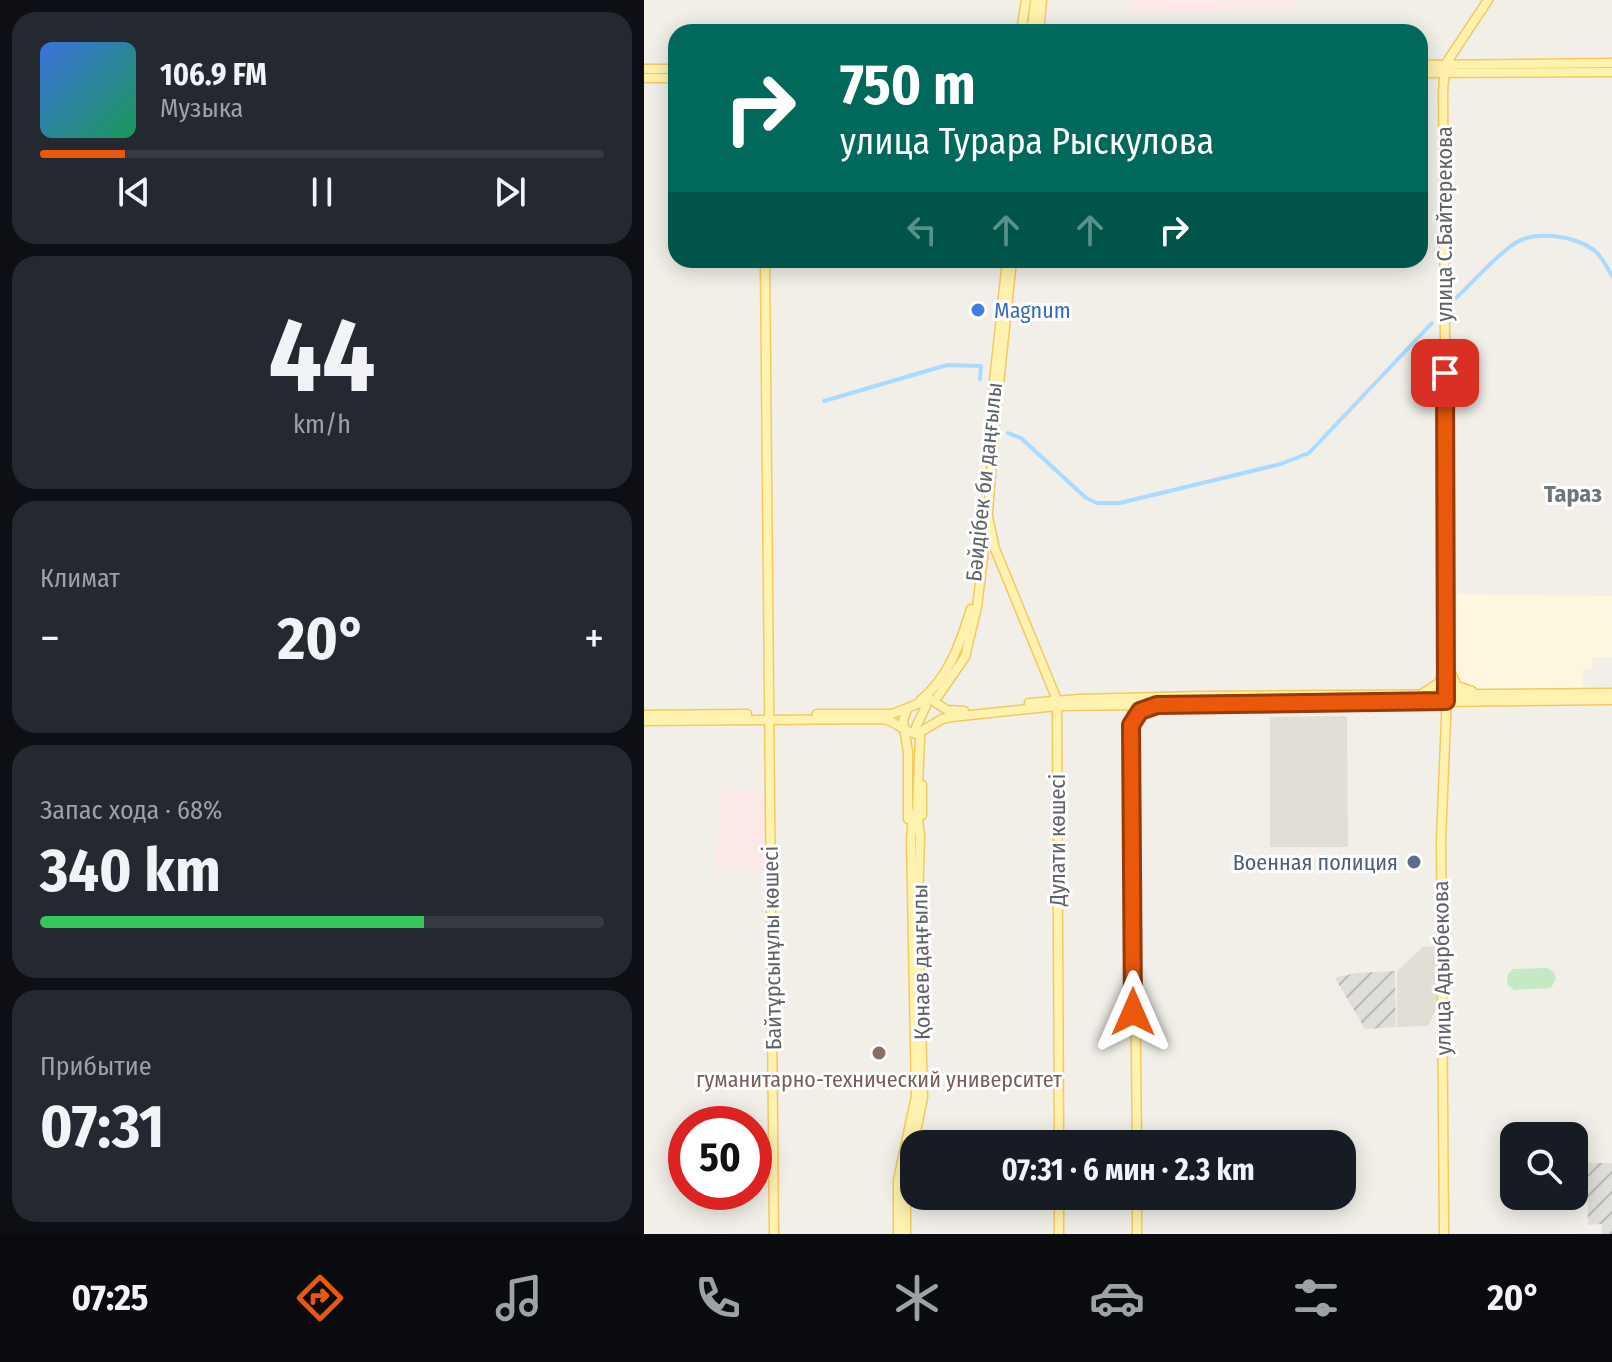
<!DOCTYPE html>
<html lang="ru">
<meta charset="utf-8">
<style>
body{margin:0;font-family:"Fira Sans Condensed",sans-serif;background:#242831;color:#f1f3f6;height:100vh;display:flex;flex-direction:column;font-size:30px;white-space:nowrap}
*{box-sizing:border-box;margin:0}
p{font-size:26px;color:#9ea1a6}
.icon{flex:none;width:44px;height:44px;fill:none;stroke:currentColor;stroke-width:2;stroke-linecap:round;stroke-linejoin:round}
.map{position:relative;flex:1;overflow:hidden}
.sheet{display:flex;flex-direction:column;gap:12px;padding:12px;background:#0d0f14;width:644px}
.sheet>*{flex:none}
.top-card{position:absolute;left:24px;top:24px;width:760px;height:244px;border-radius:24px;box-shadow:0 4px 20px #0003;background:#00695c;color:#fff;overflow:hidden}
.tools{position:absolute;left:856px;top:1122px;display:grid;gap:16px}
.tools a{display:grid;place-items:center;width:88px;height:88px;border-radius:16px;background:#171b24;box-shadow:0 4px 20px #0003;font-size:40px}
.speed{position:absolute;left:24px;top:1106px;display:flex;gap:16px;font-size:40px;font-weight:700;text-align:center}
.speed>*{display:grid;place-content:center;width:104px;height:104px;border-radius:50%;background:#171b24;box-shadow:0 4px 20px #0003;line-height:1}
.speed .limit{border:12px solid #d22;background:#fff;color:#111}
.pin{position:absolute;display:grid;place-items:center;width:68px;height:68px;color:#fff;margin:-34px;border-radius:16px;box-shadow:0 4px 12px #0006}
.me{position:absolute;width:88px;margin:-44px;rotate:0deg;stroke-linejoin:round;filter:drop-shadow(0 0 6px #0008)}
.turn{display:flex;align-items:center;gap:28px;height:168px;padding:0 40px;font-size:36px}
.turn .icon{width:104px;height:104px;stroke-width:2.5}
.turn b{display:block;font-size:56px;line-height:68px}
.lanes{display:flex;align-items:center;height:76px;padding:0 40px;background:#0003;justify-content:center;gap:40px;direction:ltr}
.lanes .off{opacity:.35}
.big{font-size:60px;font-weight:700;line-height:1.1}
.sheet .widget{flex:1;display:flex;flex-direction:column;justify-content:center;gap:12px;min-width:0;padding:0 28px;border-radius:24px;background:#242831}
.sheet .dial{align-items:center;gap:0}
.dial b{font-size:104px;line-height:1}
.song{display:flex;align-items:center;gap:24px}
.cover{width:96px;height:96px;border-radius:12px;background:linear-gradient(135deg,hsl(220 70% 55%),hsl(150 70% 35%))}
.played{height:8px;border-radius:4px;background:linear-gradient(90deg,#ea580c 15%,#363941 15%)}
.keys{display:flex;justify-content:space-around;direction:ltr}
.heat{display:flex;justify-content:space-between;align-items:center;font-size:44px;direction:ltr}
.charge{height:12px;border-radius:6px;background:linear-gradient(90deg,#34c759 68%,#363941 0)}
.trip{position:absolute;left:256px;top:1130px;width:456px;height:80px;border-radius:24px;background:#171b24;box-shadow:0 4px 20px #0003;font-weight:700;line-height:80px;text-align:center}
.dock{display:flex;height:128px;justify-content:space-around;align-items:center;background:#090b0e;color:#9ea1a6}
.dock .icon{width:56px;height:56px}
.dock .selected{color:#ea580c}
.dock b{font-size:36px;color:#f1f3f6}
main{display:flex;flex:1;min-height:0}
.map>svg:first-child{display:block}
</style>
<main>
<section class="sheet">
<div class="widget">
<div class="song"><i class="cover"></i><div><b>106.9 FM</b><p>Музыка</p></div></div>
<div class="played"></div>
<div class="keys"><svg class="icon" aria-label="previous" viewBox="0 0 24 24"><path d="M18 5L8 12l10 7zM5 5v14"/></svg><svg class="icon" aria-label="pause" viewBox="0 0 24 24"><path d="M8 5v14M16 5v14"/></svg><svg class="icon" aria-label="next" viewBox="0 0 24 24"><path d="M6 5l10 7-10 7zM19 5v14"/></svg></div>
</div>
<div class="widget dial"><b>44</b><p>km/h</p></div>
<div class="widget"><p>Климат</p>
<div class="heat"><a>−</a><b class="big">20°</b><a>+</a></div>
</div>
<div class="widget"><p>Запас хода · 68%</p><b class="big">340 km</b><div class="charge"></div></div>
<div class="widget"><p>Прибытие</p><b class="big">07:31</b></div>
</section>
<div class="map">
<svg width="968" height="1234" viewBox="0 0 968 1234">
<defs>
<pattern id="industrial-furrows" width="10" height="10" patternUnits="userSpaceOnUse" patternTransform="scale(2)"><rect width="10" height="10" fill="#e0deda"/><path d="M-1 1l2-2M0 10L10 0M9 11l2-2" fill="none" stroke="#b9b8b5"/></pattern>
</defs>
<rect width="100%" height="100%" fill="#f1efe8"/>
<!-- commercial -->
<path fill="#fef7e0" d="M811,594L968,596V657H948V669L939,670V691H833L806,678V596Z"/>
<!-- industrial -->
<g fill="url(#industrial-furrows)">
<path d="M751,971L752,1027L721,1029L691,978L712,973Z"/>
<path d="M943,1163H968V1234H958L957,1224L944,1225Z"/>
</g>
<!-- education -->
<g fill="#e1ded6">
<path d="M703,716L704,847H626V717Z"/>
<path d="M793,946L794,1005L784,1026L753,1027V971L779,947Z"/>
</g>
<!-- medical -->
<g fill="#fce8e6">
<path d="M484,0H650V8L485,14Z"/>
<path d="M77,791H123V870H70Z"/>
</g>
<!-- green -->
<path fill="#c5e8c5" d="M903,968L910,972L912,979L907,988L870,990L863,984L864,974L869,969Z"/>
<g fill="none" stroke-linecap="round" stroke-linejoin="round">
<!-- canal -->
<g stroke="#aadaff" stroke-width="4">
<path d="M812,298C830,281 847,261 867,246C888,229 929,235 950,250C958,256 963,268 968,276"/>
<path d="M180,401L303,365L337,366L336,379"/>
<path d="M364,433L377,438L442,498L453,503H476L637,464L665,453L788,323"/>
</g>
<!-- major casing -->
<g stroke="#f2c960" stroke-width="11">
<g id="major">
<path d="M388,27L391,0"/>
<path d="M377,32L382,0"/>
<path d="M395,32L398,0"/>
<path d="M776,65L968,63"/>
<path d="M0,69H32"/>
<path d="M776,73L968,72"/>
<path d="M0,78H32"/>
<path d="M121,260L130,1234"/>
<path d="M347,410L363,260"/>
<path d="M344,517L351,549L413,700L415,1144"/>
<path d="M805,669L813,686L828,691"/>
<path d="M779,693L796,682L799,669"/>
<path d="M294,696L321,657L333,607L343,526L350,432L368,260"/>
<path d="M276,701C305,677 316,644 327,609"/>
<path d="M488,701L493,1144"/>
<path d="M385,703L435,699L556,696L968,693"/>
<path d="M263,709L259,721L264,752V819"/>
<path d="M173,714H248L286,699L303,710L320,711"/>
<path d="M0,715L103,714"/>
<path d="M0,721L240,719C253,722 261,733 273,734L298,719L308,717L413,706L968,700"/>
<path d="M272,727L282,706"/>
<path d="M278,815V785"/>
<path d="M493,1196V1234"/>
<path d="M254,1234V1180L272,1096L267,840L269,813"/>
<path d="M262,1234V1182L279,1097L274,904L276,836L273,811L276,737"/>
<path d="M415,1234V1196"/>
<path d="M800,1234L797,840L803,694V593L799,93L801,65L844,0"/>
</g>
</g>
<!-- major -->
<use href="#major" stroke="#fff2af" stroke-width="8"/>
<!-- major-bridge casing -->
<g stroke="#f2c960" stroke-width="11" stroke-linecap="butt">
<path id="major-bridge" d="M384,32V27"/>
</g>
<!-- major-bridge -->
<use href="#major-bridge" stroke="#fff2af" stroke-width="8"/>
</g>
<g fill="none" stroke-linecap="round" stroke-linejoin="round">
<!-- route casing -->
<g stroke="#983908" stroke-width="20">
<path id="route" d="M489,1012L487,725L496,711L513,705L802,701L801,373"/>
</g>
<!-- route -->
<use href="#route" stroke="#ea580c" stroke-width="14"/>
</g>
<!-- markers -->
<circle fill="#3f7fe0" stroke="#fff" stroke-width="3" cx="334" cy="310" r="8"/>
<circle fill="#5c6f8a" stroke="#fff" stroke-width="3" cx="770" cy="862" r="8"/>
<circle fill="#8d6e63" stroke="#fff" stroke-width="3" cx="235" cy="1053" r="8"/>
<g text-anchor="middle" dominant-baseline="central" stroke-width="6" stroke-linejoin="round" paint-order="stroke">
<!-- street labels -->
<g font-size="22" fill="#5f6368" stroke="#fff">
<text transform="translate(800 224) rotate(-90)">улица С.Байтерекова</text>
<text transform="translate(340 482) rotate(-84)">Бәйдібек би даңғылы</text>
<text transform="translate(413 840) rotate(-90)">Дулати көшесі</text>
<text transform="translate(128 948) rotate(-91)">Байтұрсынұлы көшесі</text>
<text transform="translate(277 962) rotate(-91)">Қонаев даңғылы</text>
<text transform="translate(798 968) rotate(-91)">улица Адырбекова</text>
</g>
<!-- shop labels -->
<g font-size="22" fill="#366cbe" stroke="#fff" text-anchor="start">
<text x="350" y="310">Magnum</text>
</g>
<!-- service labels -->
<g font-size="22" fill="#4e5e75" stroke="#fff" text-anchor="end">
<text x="754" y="862">Военная полиция</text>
</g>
<!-- education labels -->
<g font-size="22" fill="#785e54" stroke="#fff">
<text x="235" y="1079">гуманитарно-технический университет</text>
</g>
<!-- neighbourhood labels -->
<g font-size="24" font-weight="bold" fill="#70757a" stroke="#fff">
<text x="929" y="494">Тараз</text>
</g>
</g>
</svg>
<div class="tools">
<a><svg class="icon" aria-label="search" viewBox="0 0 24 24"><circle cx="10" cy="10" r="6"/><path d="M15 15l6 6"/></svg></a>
</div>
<div class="speed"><div class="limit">50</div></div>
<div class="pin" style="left:801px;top:373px;background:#d93025"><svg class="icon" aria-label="arrive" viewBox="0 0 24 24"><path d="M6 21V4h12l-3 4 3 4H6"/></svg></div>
<svg class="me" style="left:489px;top:1012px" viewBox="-20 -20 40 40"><path d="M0-17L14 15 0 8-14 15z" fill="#ea580c" stroke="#fff" stroke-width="4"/></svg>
<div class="trip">07:31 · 6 мин · 2.3 km</div>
<div class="top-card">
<div class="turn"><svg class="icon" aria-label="right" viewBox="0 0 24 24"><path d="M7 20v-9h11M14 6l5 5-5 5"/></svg><div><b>750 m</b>улица Турара Рыскулова</div></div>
<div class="lanes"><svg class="icon off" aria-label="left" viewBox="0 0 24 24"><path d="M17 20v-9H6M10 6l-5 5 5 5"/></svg><svg class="icon off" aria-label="ahead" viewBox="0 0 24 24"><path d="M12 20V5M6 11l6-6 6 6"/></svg><svg class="icon off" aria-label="ahead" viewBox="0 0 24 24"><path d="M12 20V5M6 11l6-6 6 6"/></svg><svg class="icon" aria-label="right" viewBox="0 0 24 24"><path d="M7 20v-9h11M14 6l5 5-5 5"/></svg></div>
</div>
</div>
</main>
<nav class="dock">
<b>07:25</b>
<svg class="icon selected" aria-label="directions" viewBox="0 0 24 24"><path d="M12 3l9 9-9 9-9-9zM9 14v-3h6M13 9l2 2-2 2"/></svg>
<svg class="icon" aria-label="music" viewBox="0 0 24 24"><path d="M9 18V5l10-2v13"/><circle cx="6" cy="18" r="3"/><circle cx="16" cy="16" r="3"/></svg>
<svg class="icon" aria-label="phone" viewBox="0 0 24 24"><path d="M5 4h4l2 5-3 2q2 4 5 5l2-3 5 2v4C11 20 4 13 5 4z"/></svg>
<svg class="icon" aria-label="climate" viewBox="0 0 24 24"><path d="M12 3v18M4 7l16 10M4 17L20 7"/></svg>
<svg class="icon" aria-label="car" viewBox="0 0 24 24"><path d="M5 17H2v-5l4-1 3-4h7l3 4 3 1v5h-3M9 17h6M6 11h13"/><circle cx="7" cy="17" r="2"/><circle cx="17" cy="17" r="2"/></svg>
<svg class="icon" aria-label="filters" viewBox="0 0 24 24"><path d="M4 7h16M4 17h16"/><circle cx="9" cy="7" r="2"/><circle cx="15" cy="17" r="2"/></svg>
<b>20°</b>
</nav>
